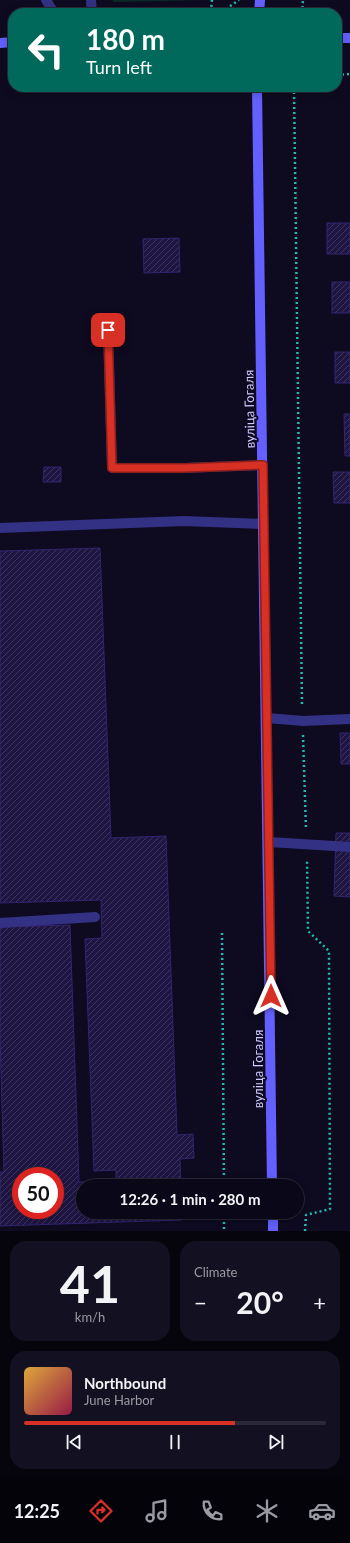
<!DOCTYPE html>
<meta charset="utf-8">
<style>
body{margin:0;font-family:Lato,sans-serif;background:#131121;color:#f1f3f6;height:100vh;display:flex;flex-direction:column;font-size:15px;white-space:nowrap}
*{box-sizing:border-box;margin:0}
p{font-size:13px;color:#999aa2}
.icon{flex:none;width:22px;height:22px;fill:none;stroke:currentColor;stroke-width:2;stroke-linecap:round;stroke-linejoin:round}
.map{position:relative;height:1231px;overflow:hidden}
.panel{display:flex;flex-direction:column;gap:10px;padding:10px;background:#06040d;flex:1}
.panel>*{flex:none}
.hud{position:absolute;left:8px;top:8px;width:334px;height:84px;border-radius:16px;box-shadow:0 2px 10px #0003,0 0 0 1px #2a2937;background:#00695c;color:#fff;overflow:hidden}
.speed{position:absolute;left:12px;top:1167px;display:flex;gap:8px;font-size:20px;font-weight:700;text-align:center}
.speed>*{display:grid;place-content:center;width:52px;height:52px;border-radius:50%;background:#0a0818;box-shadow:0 2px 10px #0003,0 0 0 1px #2a2937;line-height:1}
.speed .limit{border:6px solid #d22;background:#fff;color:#111}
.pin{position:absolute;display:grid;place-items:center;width:34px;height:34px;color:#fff;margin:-17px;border-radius:8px;box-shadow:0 2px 6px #0006}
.me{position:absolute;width:44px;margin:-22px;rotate:0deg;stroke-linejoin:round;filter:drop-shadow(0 0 3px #0008)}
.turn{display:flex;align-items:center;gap:14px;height:84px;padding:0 12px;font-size:18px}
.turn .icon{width:52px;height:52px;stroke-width:2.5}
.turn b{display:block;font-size:28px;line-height:34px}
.big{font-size:30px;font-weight:700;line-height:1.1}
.panel .tile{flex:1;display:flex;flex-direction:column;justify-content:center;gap:6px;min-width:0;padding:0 14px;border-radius:16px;background:#131121}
.panel .dial{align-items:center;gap:0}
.dial b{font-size:52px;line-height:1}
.song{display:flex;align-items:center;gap:12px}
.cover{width:48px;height:48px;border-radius:6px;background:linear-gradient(135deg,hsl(40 70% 55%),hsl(340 70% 35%))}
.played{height:4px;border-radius:2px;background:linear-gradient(90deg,#d93025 70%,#2a2937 70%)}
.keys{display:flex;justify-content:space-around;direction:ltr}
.heat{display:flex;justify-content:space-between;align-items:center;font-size:22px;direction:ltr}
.panel .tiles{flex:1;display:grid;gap:10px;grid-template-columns:1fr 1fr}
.tile:last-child{grid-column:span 2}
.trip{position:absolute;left:76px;top:1179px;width:228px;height:40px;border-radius:20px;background:#0a0818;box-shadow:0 2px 10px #0003,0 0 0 1px #2a2937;font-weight:700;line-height:40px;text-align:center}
.tab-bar{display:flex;height:64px;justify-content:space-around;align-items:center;background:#04030a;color:#999aa2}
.tab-bar .icon{width:28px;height:28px}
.tab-bar .selected{color:#d93025}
.tab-bar b{font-size:18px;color:#f1f3f6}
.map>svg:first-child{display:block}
</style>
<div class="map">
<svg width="350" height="1231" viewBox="0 0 350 1231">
<defs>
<pattern id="building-hatch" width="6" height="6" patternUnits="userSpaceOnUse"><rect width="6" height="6" fill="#1e1543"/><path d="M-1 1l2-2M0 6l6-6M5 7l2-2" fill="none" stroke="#3e365f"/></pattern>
</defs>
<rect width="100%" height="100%" fill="#0e0a20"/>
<!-- grass -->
<path fill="#0d2a29" d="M112,0H204L114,2Z"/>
<!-- building -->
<g fill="url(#building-hatch)" stroke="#332471" fill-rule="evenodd">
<rect x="327" y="223" width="23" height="31"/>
<path d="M179,238L180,272L144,273L143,239Z"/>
<rect x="332" y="282" width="18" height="31"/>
<rect x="335" y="352" width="15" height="31"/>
<path d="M344,414H350V456H345Z"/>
<path d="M44,467H61V482H43Z"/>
<path d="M333,472H350V503H334Z"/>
<path d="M100,548L111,838L166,836L177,1135L193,1134L194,1158L180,1159L181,1186H83V1212H181L182,1220L0,1226V1172H4L0,1039V927L70,925L79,1182L116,1181V1170L94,1171L85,939L102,938L101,900L0,903V551ZM21,1176H55V1210H21Z"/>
<path d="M340,733H350V764H341Z"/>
<path d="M336,833H350V897L334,896Z"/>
</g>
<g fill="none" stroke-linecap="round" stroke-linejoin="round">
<!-- path -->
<g stroke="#21bbb1" stroke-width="2.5" stroke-dasharray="2 3" stroke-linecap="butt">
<path d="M212,0L211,10L226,9L239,0"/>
<path d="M302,13L303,0"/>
<path d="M337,75L350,74"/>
<path d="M294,87L302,706"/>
<path d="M303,735L306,830"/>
<path d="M222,933L224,1186"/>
<path d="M224,1212V1231"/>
<path d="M305,1231L306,1215L330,1209L329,951L308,931L307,859"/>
</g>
<!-- lane -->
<g stroke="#333184" stroke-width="10">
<path d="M46,0L54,13"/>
<path d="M91,0L92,13"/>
<path d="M108,330L112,468H184L263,465"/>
<path d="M0,528L184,521L264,524"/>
<path d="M267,718L303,721L350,719"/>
<path d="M269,842L350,847"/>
<path d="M0,923L95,917"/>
</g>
<!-- secondary -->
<g stroke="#6360ff" stroke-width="10">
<path d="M259,13L260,0"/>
<path d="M337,38H350"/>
<path d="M0,43L13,42"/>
<path d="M257,87L272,1186"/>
<path d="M273,1212V1231"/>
</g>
</g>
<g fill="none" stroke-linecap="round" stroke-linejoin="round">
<!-- route casing -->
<g stroke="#8d1f18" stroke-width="10">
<path id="route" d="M108,330L112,468H184L263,465L271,996"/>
</g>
<!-- route -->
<use href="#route" stroke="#d93025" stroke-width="7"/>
</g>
<g text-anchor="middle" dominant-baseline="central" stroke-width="4" stroke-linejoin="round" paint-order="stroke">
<!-- street labels -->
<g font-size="13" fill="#cfc9ff" stroke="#0e0a20">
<text transform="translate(249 409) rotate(-91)">вуліца Гогаля</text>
<text transform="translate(258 1069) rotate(-90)">вуліца Гогаля</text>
</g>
</g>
</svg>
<div class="speed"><div class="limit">50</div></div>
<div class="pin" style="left:108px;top:330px;background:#d93025"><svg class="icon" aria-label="arrive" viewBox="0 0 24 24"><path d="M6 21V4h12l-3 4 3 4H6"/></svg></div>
<svg class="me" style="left:271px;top:996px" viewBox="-20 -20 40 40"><path d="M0-17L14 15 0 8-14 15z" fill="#d93025" stroke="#fff" stroke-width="4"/></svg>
<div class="trip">12:26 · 1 min · 280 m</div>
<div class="hud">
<div class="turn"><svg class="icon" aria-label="left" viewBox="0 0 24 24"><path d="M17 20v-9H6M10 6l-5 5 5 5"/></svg><div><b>180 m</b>Turn left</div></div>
</div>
</div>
<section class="panel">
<div class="tiles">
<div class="tile dial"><b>41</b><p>km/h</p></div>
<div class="tile"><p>Climate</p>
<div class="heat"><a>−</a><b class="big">20°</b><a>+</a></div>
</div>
<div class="tile">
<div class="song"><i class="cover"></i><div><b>Northbound</b><p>June Harbor</p></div></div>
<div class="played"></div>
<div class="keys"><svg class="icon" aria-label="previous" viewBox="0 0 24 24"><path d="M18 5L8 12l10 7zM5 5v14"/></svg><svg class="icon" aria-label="pause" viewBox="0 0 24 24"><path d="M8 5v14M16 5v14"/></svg><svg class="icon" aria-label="next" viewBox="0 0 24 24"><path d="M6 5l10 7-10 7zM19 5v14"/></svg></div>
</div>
</div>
</section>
<nav class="tab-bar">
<b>12:25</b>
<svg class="icon selected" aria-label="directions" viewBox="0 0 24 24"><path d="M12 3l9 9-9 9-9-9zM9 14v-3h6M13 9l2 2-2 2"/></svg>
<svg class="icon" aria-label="music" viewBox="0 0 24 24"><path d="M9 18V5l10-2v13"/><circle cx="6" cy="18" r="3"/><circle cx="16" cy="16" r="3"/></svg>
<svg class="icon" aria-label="phone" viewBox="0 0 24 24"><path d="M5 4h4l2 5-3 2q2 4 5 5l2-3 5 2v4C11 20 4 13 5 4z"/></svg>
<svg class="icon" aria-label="climate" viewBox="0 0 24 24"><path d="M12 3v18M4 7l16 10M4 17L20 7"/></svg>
<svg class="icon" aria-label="car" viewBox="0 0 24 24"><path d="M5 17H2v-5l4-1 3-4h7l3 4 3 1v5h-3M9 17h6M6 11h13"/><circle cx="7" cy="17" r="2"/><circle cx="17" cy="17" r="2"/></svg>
</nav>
